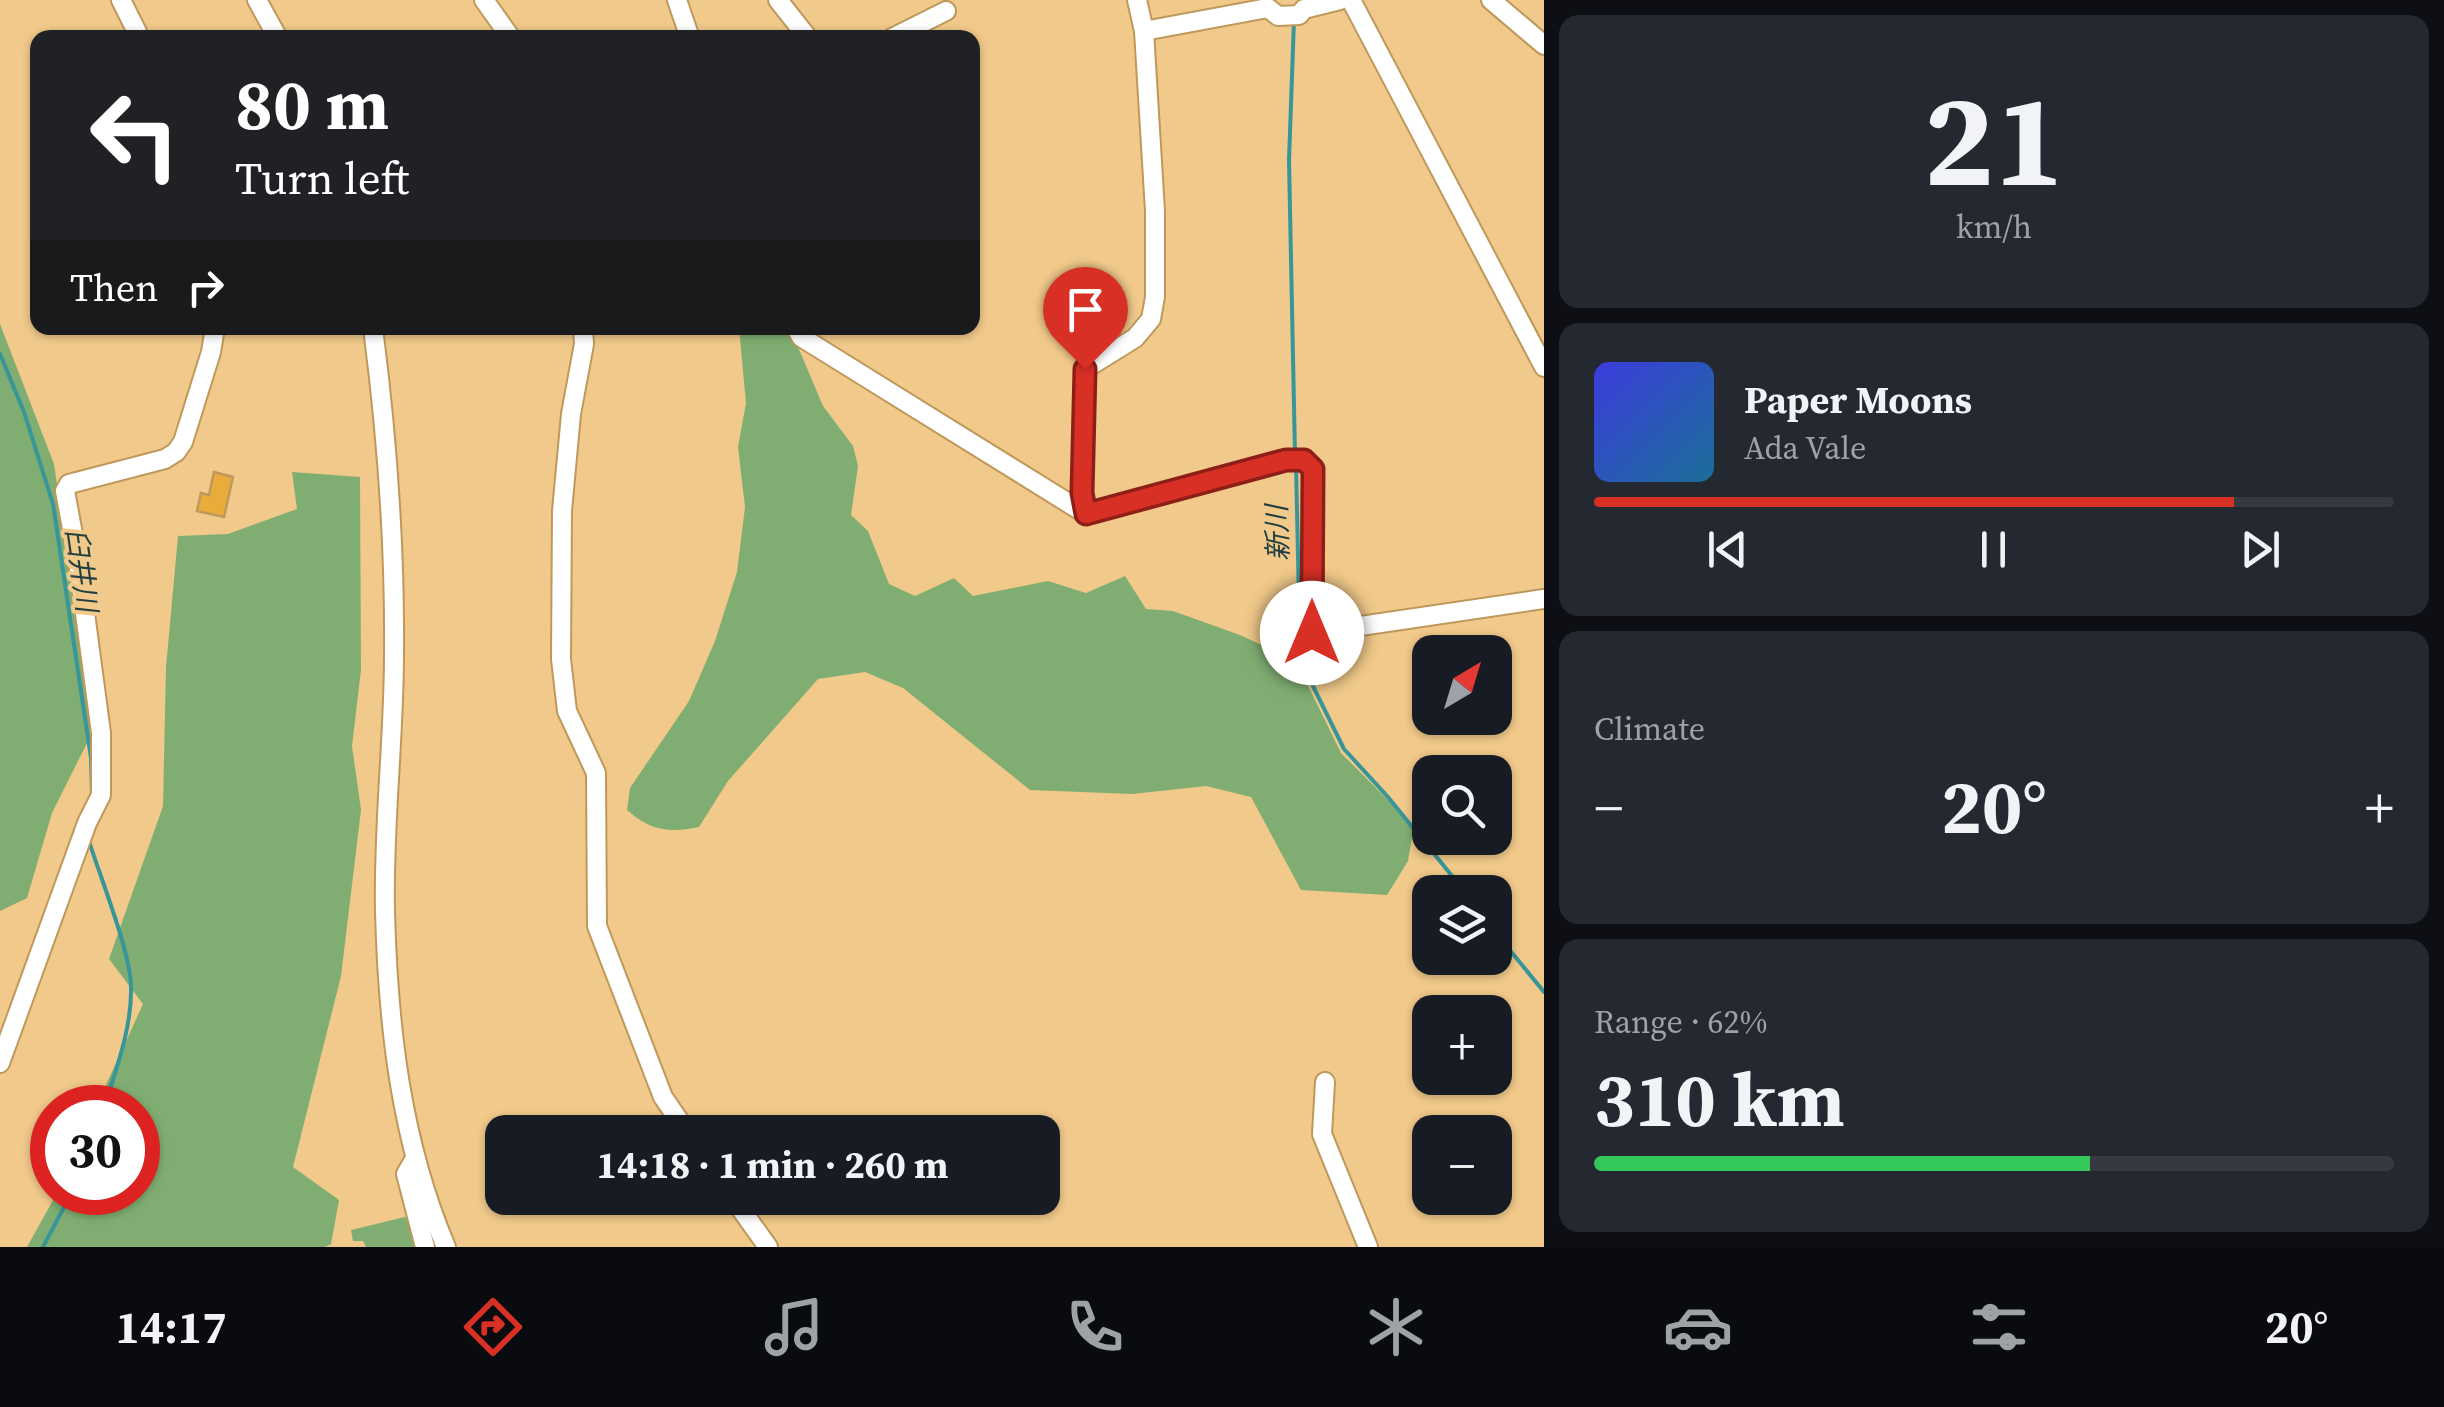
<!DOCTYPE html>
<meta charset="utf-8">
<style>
body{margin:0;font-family:"Source Serif 4","Noto Sans JP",serif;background:#242831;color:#f1f3f6;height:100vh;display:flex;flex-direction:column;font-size:38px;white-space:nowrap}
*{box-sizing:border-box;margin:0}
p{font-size:32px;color:#9ea1a6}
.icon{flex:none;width:55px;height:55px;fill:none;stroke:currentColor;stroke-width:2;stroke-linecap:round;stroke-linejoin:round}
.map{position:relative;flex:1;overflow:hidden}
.panel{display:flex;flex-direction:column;gap:15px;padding:15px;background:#0d0f14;width:900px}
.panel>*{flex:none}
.top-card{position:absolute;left:30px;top:30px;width:950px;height:305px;border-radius:20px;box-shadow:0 2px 8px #0004;background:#202124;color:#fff;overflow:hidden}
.needle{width:65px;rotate:38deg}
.controls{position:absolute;left:1412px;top:635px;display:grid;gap:20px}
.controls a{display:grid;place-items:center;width:100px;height:100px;border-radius:20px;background:#171b24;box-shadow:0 2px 8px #0004;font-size:50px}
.speed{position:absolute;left:30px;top:1085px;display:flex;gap:20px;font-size:50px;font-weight:700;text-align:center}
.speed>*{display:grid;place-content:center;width:130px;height:130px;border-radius:50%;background:#171b24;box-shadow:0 2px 8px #0004;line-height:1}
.speed .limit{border:15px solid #d22;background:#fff;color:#111}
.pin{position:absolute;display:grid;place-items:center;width:85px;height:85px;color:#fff;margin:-102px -42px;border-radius:50% 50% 50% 0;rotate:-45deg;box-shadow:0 0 10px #0007}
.pin .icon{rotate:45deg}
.me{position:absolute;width:110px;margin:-55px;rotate:0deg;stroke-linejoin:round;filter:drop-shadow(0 0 8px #0008)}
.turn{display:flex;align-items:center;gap:35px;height:210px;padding:0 40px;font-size:45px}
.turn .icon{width:130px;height:130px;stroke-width:2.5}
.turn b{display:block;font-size:70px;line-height:85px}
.then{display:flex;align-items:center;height:95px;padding:0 40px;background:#0003;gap:20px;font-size:38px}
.big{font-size:75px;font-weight:700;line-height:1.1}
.panel .card{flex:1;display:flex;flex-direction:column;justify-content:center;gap:15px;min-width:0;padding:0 35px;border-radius:20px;background:#242831}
.panel .dial{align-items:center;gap:0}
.dial b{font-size:130px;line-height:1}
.song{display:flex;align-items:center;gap:30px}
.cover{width:120px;height:120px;border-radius:15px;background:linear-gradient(135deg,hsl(240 70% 55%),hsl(200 70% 35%))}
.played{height:10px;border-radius:5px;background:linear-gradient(90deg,#d93025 80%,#363941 80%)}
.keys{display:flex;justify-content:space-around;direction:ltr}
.heat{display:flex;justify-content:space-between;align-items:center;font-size:55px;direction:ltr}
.charge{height:15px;border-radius:8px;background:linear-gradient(90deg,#34c759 62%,#363941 0)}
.trip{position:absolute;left:485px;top:1115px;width:575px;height:100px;border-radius:20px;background:#171b24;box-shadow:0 2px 8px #0004;font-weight:700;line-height:100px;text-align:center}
.tab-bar{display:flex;height:160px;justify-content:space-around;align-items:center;background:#090b0e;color:#9ea1a6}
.tab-bar .icon{width:70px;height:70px}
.tab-bar .current{color:#d93025}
.tab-bar b{font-size:45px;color:#f1f3f6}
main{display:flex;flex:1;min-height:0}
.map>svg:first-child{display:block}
</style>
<main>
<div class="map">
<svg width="1544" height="1247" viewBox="0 0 1544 1247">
<rect width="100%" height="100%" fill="#f1c98a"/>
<!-- green -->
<g fill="#80ae72">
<path d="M0,324L54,464L94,729L52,813L27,898L0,911Z"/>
<path d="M739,328H790L823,406L853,446L858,466L851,515L868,531L889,584L915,596L954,578L973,596L1048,581L1086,593L1125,576L1146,609L1173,611L1240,635L1296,661L1341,753L1414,826L1408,861L1387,895L1301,890L1251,797L1206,786L1132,794L1030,790L903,688L865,672L818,679L728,781L699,827C669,833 651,831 627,810L630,788L689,701L715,641L737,572L745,507L738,447L746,403Z"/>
<path d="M292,472L360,477L361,670L352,746L361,810L341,976L293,1167L339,1200L331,1244L325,1247H27L57,1193L138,1192V1108L96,1107L143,1004L109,959L163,806L166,667L178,536L228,534L297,509Z"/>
<path d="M409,1216L417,1247H366L363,1241H353L351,1230Z"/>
</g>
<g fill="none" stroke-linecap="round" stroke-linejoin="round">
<!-- stream -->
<g stroke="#389598" stroke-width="4">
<path d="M1294,20L1289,160L1295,455"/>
<path d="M0,354L24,412L53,504L91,758L92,792"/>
<path d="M1296,464L1300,648L1305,670L1344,749L1388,797L1465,892"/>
<path d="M88,838C99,874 131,953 131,987C132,1028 116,1069 104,1108"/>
<path d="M1495,932L1544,992"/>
<path d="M43,1247L72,1192"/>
</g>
</g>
<!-- building -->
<path fill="#e9ab39" stroke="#bf995b" stroke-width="2.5" d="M214,472L233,477L224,517L197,511L201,493L209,495Z"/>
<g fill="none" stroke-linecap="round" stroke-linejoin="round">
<!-- minor casing -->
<g stroke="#be995b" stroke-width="22">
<g id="minor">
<path d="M121,0L140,38"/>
<path d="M257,0L278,38"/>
<path d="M484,0L511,38"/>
<path d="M677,0L690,38"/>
<path d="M778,0L808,38"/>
<path d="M1351,0L1544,367"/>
<path d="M1491,0L1544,45"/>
<path d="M1144,31L1268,8L1278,16L1299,15L1304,9L1340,0"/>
<path d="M892,38L946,11"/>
<path d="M373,328C387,436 395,544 394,654C394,740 383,826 385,912C388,1027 401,1141 446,1247"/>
<path d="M583,328L584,344L571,414L562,511L561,659L567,711L596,773L597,926L663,1097L687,1132"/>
<path d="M796,328L801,337L1086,514L1286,460H1305L1313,469V633L1544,599"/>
<path d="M1086,514L1082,493L1085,369L1135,338L1151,319L1155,297V211L1144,31L1137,0"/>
<path d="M0,1063L87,823L101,795V733L78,561L65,491L69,484L165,459L176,452L183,442L211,352L215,328"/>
<path d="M1325,1082L1322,1134L1368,1247"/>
<path d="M414,1160L406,1174L425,1247"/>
<path d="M733,1198L768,1247"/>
</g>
</g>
<!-- minor -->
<use href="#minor" stroke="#fff" stroke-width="18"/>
</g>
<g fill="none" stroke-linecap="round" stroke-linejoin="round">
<!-- route casing -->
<g stroke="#8d1f18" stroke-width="25">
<path id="route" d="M1085,369L1082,493L1086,514L1286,460H1304L1313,469L1312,633"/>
</g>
<!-- route -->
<use href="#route" stroke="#d93025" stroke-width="18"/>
</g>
<g text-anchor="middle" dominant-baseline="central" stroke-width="8" stroke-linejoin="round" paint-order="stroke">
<!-- water labels -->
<g font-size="28" font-style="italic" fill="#234041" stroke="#f1c98a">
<text transform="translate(1277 533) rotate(-92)">新川</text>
<text transform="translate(82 570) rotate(82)">臼井川</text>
</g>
</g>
</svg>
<div class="controls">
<a><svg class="needle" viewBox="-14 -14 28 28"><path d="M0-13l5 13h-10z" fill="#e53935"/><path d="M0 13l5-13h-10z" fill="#9ea1a6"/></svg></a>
<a><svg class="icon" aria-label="search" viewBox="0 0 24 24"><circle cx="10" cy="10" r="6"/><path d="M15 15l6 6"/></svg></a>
<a><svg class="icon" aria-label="layers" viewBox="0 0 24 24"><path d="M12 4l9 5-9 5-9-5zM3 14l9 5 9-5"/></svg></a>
<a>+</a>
<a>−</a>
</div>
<div class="speed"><div class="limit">30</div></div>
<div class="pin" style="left:1085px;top:369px;background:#d93025"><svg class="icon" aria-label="arrive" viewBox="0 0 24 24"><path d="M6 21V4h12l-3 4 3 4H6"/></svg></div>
<svg class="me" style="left:1312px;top:633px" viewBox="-20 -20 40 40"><circle r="19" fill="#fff"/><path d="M0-13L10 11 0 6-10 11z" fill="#d93025"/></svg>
<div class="trip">14:18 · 1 min · 260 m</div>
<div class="top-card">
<div class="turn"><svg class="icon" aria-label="left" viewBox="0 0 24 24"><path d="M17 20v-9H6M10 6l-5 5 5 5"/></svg><div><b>80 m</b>Turn left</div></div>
<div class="then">Then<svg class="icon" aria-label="right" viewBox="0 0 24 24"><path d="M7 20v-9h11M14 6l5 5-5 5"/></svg></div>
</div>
</div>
<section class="panel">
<div class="card dial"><b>21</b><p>km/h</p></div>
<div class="card">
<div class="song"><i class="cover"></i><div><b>Paper Moons</b><p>Ada Vale</p></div></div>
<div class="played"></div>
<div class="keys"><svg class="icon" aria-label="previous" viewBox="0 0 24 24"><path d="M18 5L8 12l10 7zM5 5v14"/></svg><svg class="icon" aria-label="pause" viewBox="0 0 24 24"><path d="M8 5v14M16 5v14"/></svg><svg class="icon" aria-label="next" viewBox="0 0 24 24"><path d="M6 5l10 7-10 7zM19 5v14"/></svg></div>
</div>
<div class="card"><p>Climate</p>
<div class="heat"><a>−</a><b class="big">20°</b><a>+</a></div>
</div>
<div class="card"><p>Range · 62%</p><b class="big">310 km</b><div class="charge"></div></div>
</section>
</main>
<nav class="tab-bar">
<b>14:17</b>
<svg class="icon current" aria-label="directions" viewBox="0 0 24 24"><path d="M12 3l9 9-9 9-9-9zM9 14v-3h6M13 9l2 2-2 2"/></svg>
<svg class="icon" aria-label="music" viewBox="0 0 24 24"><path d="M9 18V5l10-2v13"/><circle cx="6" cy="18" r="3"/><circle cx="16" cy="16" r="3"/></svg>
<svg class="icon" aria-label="phone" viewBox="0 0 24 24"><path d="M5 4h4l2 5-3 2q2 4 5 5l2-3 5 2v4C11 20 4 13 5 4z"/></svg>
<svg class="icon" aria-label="climate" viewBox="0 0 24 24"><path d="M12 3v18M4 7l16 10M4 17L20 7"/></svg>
<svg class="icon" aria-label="car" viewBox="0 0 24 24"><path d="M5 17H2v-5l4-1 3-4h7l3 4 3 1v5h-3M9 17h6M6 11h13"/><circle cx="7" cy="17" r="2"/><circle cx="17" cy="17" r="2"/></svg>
<svg class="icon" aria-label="filters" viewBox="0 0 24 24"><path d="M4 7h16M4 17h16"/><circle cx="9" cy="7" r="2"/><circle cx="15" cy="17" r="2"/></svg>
<b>20°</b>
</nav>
